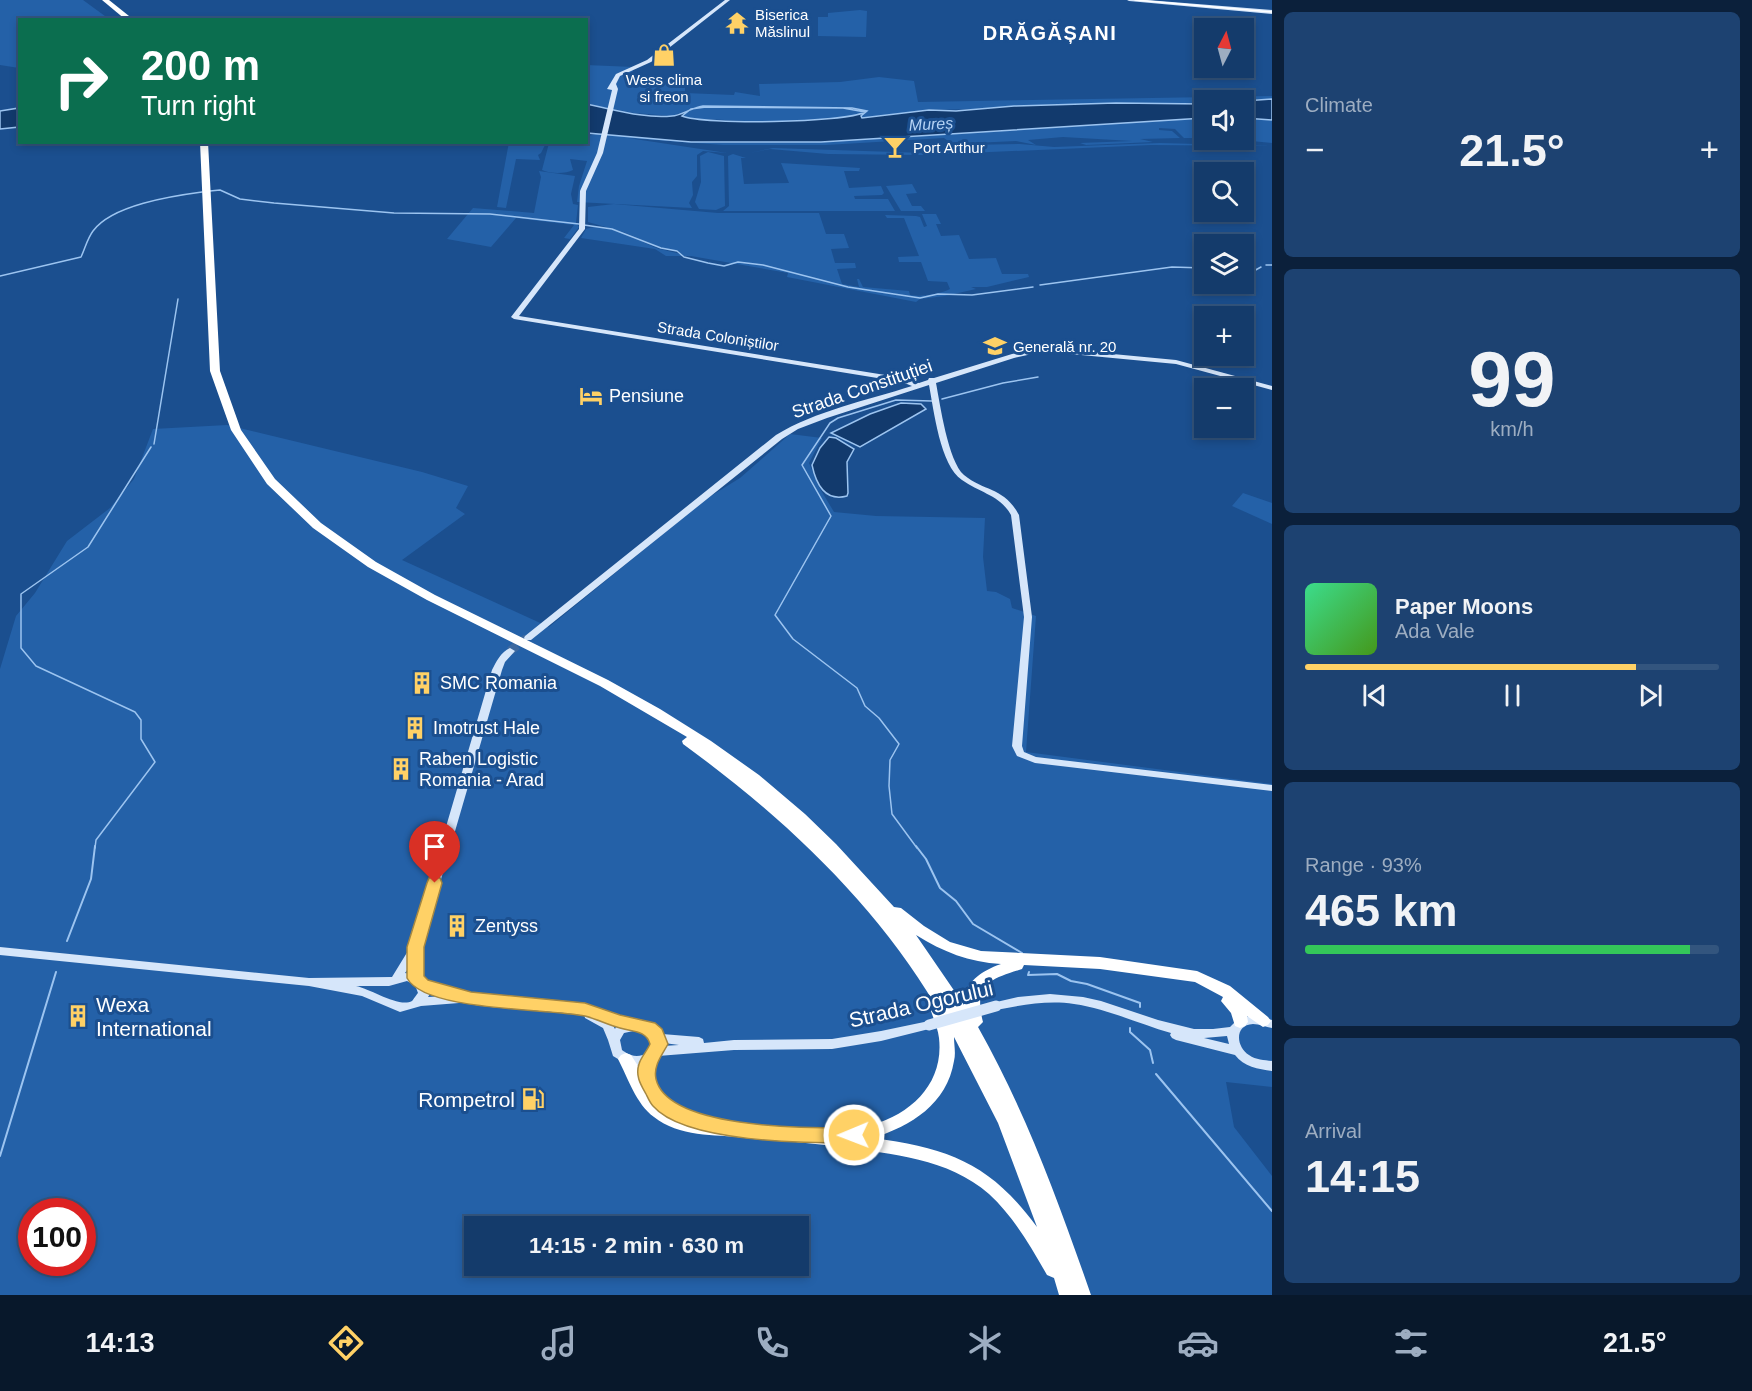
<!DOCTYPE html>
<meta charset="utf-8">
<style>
body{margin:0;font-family:Helvetica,sans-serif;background:#1d4271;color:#f1f3f6;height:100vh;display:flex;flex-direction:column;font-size:22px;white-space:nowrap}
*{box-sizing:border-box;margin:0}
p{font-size:20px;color:#9dadc1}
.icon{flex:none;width:33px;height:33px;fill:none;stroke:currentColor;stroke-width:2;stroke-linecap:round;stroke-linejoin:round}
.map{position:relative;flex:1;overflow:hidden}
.side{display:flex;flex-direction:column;gap:12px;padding:12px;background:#0b203b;width:480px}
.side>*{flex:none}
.banner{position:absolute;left:18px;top:18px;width:570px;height:126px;border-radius:0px;box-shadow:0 3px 9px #0003,0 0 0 2px #33557e;background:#0b6e4f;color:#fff;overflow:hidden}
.needle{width:39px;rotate:6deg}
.fabs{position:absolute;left:1194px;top:18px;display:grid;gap:12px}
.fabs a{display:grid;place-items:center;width:60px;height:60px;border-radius:0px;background:#143b6b;box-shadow:0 3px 9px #0003,0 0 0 2px #33557e;font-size:30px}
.speed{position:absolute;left:18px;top:1198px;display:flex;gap:12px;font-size:30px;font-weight:700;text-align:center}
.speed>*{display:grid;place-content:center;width:78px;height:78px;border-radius:50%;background:#143b6b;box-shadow:0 3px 9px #0003,0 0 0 2px #33557e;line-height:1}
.speed .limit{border:9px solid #d22;background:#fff;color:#111}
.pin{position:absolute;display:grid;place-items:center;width:51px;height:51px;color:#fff;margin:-62px -26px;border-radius:50% 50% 50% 0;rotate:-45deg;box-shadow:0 0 6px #0007}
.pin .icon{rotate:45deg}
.me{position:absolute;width:66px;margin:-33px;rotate:269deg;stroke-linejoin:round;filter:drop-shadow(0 0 4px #0008)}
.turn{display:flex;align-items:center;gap:21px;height:126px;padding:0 24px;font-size:27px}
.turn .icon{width:78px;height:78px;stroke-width:2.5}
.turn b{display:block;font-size:42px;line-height:51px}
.big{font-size:45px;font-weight:600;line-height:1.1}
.side .card{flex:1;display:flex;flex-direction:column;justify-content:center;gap:9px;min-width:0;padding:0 21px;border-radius:9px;background:#1d4271}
.side .dial{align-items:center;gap:0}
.dial b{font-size:78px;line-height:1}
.song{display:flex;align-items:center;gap:18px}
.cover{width:72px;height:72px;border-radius:9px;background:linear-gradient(135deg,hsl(150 70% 55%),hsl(100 70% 35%))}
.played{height:6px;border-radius:3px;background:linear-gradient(90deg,#ffd166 80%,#33557e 80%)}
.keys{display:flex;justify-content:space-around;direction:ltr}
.heat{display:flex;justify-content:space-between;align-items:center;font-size:33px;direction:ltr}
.charge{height:9px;border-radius:4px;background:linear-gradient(90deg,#34c759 93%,#33557e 0)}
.trip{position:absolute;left:464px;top:1216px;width:345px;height:60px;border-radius:0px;background:#143b6b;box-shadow:0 3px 9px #0003,0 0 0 2px #33557e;font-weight:600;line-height:60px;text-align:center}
.tabs{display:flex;height:96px;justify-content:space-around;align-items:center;background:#08182b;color:#9dadc1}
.tabs .icon{width:42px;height:42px}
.tabs .active{color:#ffd166}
.tabs b{font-size:27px;color:#f1f3f6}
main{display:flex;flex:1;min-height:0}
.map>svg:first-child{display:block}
</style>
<main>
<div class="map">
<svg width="1272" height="1295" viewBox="0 0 1272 1295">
<rect width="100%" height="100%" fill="#1b4f8f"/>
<!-- green -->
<g fill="#2461a8" fill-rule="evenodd">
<path d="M0,0H83L109,19L20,20L19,68L0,65Z"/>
<path d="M860,10L867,11L866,37L818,36V17H828V13Z"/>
<path d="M586,65L634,67L629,82L685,84V93L734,95L735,92L760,96L759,84L840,82L879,77L914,81L918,102L1272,96V99L1204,100V104L929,110L862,118L861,116L867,111L860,110L864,112C826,128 742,120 698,119L683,117L682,115C698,101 748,110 771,107H696L672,116L634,113L587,104Z"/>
<path d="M1204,118V138H1184L1175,129L1159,128V130L1172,131L1180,138L1140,139L1153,142L1086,145L1080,143L1132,141L1063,137L1028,140L1036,145L1016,141L952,144L944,138L826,145H723L628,138L727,153L703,151L697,155V176L692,182L693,195L689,203L692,208L577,202L579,186L587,161L570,159L573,170C566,174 550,174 542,170L549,143L586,142L587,136L597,134L716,143L820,142Z"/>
<path d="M1244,118L1272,120V143L1241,140H1244Z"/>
<path d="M509,142L546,143L541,153L538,155L540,160L516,159L506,208L497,207Z"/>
<path d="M1160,143L1272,146L1151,145L922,155L828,154L770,149L749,153L773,148L925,153V151L961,148L967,145L1020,144L1054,147Z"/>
<path d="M708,152L724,156L725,206L716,210L699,209L695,202L701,182L700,156Z"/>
<path d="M733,154L746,158H741L744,184L789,183L781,163L860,168L859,171H844L849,188L881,186L884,193L882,195L854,196L855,199H888L895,211H723L729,206L728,156Z"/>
<path d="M539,171L575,176L571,194L573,204L578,205L576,223L579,227L570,239L564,238L574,225L516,218L491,247L447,239L473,208L534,213L541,177Z"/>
<path d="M912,184L917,193L906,194L912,206H921L925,211H901L886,186Z"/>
<path d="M614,204L718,213H819L826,234H844L849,248L831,249L835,263H855L856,268L837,269L842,284L859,287L857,279H859L863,287L909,291L910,295C922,297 940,294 950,289L947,282L928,281L921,262H899L898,257L919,256L904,218H887L885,215L916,216L920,217L924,227L927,226L922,214H936L941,224H936L941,236L959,235L969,259L996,258L1002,274H1028L1029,277L987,287H971L976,289L945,296L920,299L916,302L787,277L788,273L691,256H666L655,249L581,238L586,229C605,221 641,242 659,249C667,251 675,252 683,255L678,251L662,248L623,232L588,222V207Z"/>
<path d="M227,425L422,472L468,486L456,508L465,514L402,560L549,627L706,499L740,478L790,434L822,438L809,463L819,487L834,512L876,516L985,518L983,557L987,591L996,592L1010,599L1012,608L1036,616L1026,752L1272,784V1087L1226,1082L1234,1127L1272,1176V1295H0V669L16,616L35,593L67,541L110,508L134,479L153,429ZM32,1212H82V1263H32ZM474,1227H798V1266H474Z"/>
<path d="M1243,493L1272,503V524L1232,506Z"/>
</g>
<!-- water -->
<g fill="#123a6d" stroke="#9cc4f0" stroke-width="1.5" fill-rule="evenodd">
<path d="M1272,99V120L1244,118V101Z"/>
<path d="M1116,103L1204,104V118L821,142H691L587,133L586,104C613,109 644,119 672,116C681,116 690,108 703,106L852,108L867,111L861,116L862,118L929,110L956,111L1014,106ZM706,107L843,108L865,112C845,123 703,125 682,116L691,109Z"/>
<path d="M19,108V127L0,129V111Z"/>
<path d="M901,403L921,404L926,409L860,447L831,433L870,414Z"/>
<path d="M829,437L836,438L854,449L847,462L848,493L847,496C825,502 816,484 812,465L820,448Z"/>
</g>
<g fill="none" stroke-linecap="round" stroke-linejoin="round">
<!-- stream-far1 -->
<g stroke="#9cc4f0" stroke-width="1.5">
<path d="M210,191L220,190L240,199L274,203L394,213L490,214L579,224"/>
<path d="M584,225L612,229L661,248L677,251L684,257L708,263L724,266L738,262L763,265L848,287L920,298L938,294L972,295L1033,287"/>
<path d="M1266,265H1272"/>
<path d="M1244,271L1252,272L1261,267"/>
<path d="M0,276L81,257C85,249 87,239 93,231C112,205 172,196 202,192"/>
<path d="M1040,285L1172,267L1204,268"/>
<path d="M942,399L1003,383L1038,377"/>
<path d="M154,444L178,299"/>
<path d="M95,848L96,840L155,762L141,739V720L135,712L36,666L21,648V594L88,547L151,447"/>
<path d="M917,848L892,814L889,786L890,760L899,744L879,718L865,706L857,688L793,639L775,615L831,516L802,465L830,423L838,418L896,400L932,401"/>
</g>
<!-- stream -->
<g stroke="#9cc4f0" stroke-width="2">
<path d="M916,846L926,859L940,888L956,901L973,924L1022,953"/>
<path d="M67,941L91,879L95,846"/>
<path d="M1029,972L1028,975L1057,974L1071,981L1087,984L1140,1003V1007"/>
<path d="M1130,1028V1032L1150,1050L1153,1063"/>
<path d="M1156,1074L1272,1211"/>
<path d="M0,1156L56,972"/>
</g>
<!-- secondary-tunnel -->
<path stroke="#3d69a0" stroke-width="9" stroke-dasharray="9 4.5" stroke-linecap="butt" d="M510,651L527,638"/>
<!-- secondary -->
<g fill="#d6e6fa" fill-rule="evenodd">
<path d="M725,0H730L651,62L620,76L616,84L618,89L603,153L586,191L585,229L519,316L904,378L919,383L928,380L929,378H934L1012,354L1032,350L1060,349L1176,360L1272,386V390L1176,364L1060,353L1032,354L1014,358L936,383C940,404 948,461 964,475C985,492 1004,487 1019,515L1032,617L1022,746L1024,752L1036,757L1272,785V791L1035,763L1017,756L1012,746L1024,617L1011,515C1000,495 980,493 962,480C940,465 934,411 929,385L827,418L798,429L782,439L531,640H525L524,638L525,636L776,435C815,411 868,400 912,386L902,382L514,319L511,317L579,229L580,191L597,153L612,90L607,89L616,74L647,60Z"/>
<path d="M1127,0H1147L1272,10V14L1129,1Z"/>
<path d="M510,648L515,651L505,662L502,670L421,948V978L425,981L471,994L585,1005L635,1021C645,1020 655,1026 662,1034L699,1037L703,1039L704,1043L734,1040L832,1039L881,1031L929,1021L933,1022L935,1025L933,1028L881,1041L832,1049L734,1050L658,1056C643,1070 630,1067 613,1056L608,1040L603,1028L585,1018L584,1013L471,1002L464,1000L459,1003L421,1006L400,1012L362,996L309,986L0,955V947L309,978L392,977L411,946L492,670C496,662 501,652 510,648ZM410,966V974L405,973ZM407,981L415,985L418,993C417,994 413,1000 412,1001C399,1008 371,989 356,986H389ZM428,991L446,996L428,997L430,994ZM611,1022L620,1025L616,1027L615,1029ZM638,1030C666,1039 647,1061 631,1055C630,1055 623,1051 622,1050L620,1040L624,1033ZM664,1043L679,1045L663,1046Z"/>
<path d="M1050,994L1083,997L1101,1001L1158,1020L1194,1029H1213L1230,1027L1239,1018L1255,1015L1272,1020V1028C1266,1027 1259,1024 1253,1024C1234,1025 1236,1047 1249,1055C1256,1060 1264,1060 1272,1061V1071C1258,1069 1244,1067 1235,1055L1176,1040L1172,1038L1170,1035L1171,1033C1139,1024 1108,1009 1074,1004C1048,1000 1022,1005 996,1010L992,1009L990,1006L992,1003L1018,997ZM1227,1036L1229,1044L1204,1038Z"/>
</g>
<!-- highway -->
<g fill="#fff" fill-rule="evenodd">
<path d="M102,0H109L134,20H126Z"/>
<path d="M200,142H208L220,371L241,430L275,479L321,523L376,562L435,595L608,680L660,709L711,741L759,775L805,814L836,844L894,907L901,908L924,926L950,942L981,951L1100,957L1197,971L1230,986L1268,1017L1271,1021L1268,1025L1263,1027L1247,1016L1248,1022L1245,1026L1240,1028L1235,1026L1231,1013L1221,1001L1223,997L1195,982L1100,969L1024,965L1022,969C990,979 973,984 983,1022L978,1027C1026,1112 1059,1203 1091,1295H1059L1054,1278L1047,1275C1031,1247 1014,1217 989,1194C948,1158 892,1154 840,1147C808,1143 777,1140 745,1137C714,1135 679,1137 654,1117C636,1104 628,1078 618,1059L621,1055L626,1053L631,1055L640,1069L646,1053L651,1051L656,1053C660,1059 657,1060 656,1066C651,1089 669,1101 686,1111L687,1118L691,1119L837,1133C845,1126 861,1128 872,1125C913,1113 944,1082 939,1038C938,1029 934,1020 931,1011L936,1006C873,901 782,816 683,744L682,741L687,737L600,686L427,600L368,567L313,528L267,484L231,430L210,371ZM916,935C943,952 969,962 1001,964C981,971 964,982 964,1005ZM954,1037L998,1123L1037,1227C991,1164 949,1148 873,1138C911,1126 947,1104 954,1061C956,1053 954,1045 954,1037Z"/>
</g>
<!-- tram -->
<path stroke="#fff" stroke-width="1.5" d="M1135,0L1272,12"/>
<!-- secondary-bridge -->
<path stroke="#d6e6fa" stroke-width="11" d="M929,1025L996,1006"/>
</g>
<!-- route -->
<path fill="#ffd166" stroke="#a68842" stroke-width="1.5" d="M435,877L440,878L442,883L424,947V976L428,980L471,992L585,1003L620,1015L655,1023L662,1029L668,1044C662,1055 653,1066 656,1079C668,1130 812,1128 854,1128L861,1130L863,1135L861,1141L854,1143C808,1143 685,1143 653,1106C650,1103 648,1098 646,1094C641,1085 635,1076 639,1064C641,1057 647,1051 650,1044C646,1030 632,1032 620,1028C608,1025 597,1019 585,1016C549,1008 425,1012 407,978V947L427,883L429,878Z"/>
<!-- icons -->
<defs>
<g id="temple-bare" transform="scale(1.8)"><path d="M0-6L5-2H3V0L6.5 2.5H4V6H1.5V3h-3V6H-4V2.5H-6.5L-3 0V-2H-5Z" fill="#ffd166" stroke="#1b4f8f" stroke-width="2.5" paint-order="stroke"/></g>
<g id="shop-bare" transform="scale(1.8)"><path d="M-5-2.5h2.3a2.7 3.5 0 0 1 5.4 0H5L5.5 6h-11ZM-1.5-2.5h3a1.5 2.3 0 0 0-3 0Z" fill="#ffd166" stroke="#1b4f8f" stroke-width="2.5" paint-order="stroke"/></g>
<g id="bar-bare" transform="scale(1.8)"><path d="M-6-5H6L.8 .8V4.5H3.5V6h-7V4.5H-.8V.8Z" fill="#ffd166" stroke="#1b4f8f" stroke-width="2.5" paint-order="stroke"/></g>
<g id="school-bare" transform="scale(1.8)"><path d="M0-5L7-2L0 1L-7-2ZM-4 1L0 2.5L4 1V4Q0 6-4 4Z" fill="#ffd166" stroke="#1b4f8f" stroke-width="2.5" paint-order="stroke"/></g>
<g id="hotel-bare" transform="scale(1.8)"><path d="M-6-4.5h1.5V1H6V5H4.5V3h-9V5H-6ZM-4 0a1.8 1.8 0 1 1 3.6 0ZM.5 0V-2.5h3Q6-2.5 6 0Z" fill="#ffd166" stroke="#1b4f8f" stroke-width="2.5" paint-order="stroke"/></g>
<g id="building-bare" transform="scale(1.8)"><path d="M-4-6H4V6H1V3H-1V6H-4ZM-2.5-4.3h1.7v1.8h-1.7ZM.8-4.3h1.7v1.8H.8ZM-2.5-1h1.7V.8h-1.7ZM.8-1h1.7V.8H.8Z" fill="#ffd166" stroke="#1b4f8f" stroke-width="2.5" paint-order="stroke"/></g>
<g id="fuel-bare" transform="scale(1.8)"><path d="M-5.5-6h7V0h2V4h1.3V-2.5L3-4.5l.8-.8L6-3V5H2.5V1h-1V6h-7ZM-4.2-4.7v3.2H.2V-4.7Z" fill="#ffd166" stroke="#1b4f8f" stroke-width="2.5" paint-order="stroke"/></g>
</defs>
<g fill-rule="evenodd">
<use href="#temple-bare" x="737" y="23"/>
<use href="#shop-bare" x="664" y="55"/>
<use href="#bar-bare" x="895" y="147"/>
<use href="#school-bare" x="995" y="346"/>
<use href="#hotel-bare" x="591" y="396"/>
<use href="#building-bare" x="422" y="683"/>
<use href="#building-bare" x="415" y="728"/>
<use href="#building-bare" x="401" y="769"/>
<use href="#building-bare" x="457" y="926"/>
<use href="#building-bare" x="78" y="1016"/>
<use href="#fuel-bare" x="533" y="1099"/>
</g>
<g text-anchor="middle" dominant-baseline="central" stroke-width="6" stroke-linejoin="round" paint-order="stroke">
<!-- far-poi labels -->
<g font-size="15" fill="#fff" stroke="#1b4f8f" text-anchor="start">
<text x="755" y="14">Biserica<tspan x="755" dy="17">Măslinul</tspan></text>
<text x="664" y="79" text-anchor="middle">Wess clima<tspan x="664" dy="17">si freon</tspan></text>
<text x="913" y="147">Port Arthur</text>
<text x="1013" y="346">Generală nr. 20</text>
</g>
<!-- far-street labels -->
<g font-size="15" fill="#fff" stroke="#1b4f8f">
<text transform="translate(718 336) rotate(9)">Strada Coloniștilor</text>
</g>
<!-- far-water labels -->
<g font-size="16" font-style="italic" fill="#b5d3f5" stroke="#1b4f8f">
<text transform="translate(931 124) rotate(-3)">Mureș</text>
</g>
<!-- street labels -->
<g font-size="18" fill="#fff" stroke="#1b4f8f">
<text transform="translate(862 389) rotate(-19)">Strada Constituției</text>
</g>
<!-- poi labels -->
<g font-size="18" fill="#fff" stroke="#1b4f8f" text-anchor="start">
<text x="609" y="396">Pensiune</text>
<text x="440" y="683">SMC Romania</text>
<text x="433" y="728">Imotrust Hale</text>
<text x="419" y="759">Raben Logistic<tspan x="419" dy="21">Romania - Arad</tspan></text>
<text x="475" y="926">Zentyss</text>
</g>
<!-- far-district labels -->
<g font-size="20" font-weight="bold" letter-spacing="1.5" fill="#fff" stroke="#1b4f8f">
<text x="1050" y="33">DRĂGĂȘANI</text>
</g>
<!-- near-poi labels -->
<g font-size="21" fill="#fff" stroke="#1b4f8f" text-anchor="start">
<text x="96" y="1004">Wexa<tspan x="96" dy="24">International</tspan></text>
<text x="515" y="1099" text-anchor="end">Rompetrol</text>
</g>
<!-- near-street labels -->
<g font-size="21" fill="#fff" stroke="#1b4f8f">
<text transform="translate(921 1004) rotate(-13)">Strada Ogorului</text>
</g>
</g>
</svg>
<div class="fabs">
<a><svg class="needle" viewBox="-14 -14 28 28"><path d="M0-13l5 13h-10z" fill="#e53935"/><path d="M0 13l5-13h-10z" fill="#9dadc1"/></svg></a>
<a><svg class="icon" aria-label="sound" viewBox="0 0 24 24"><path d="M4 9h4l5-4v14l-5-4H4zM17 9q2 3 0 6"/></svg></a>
<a><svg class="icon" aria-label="search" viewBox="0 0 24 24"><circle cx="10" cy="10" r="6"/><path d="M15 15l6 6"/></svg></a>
<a><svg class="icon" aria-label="layers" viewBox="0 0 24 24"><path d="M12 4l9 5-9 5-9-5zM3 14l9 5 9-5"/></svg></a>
<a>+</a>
<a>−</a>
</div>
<div class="speed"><div class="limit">100</div></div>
<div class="pin" style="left:435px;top:883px;background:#d93025"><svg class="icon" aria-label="arrive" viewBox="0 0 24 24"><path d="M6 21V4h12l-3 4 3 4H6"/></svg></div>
<svg class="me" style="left:854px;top:1135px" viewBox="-20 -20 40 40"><circle r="17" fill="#ffd166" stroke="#fff" stroke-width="3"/><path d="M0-11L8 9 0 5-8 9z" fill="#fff"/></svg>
<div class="trip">14:15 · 2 min · 630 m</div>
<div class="banner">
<div class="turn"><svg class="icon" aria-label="right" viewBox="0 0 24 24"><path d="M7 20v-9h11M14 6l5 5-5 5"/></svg><div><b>200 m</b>Turn right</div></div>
</div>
</div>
<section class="side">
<div class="card"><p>Climate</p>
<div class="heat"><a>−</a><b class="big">21.5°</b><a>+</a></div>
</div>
<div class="card dial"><b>99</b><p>km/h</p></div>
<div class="card">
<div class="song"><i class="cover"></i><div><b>Paper Moons</b><p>Ada Vale</p></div></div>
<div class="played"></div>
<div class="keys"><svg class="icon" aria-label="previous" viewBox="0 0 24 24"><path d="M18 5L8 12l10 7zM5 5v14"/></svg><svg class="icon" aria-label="pause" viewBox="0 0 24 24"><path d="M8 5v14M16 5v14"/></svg><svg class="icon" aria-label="next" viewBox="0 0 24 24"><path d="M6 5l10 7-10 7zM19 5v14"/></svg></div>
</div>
<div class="card"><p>Range · 93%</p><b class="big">465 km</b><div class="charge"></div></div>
<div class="card"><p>Arrival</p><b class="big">14:15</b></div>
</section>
</main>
<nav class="tabs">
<b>14:13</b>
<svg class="icon active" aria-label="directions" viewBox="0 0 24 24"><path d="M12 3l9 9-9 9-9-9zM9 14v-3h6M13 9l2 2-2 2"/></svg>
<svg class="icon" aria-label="music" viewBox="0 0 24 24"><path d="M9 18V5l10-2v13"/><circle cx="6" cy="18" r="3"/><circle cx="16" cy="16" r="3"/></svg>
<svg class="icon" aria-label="phone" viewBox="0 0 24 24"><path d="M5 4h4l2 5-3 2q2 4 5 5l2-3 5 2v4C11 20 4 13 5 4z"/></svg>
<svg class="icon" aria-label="climate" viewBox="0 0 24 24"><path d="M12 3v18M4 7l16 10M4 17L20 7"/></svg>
<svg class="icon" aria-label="car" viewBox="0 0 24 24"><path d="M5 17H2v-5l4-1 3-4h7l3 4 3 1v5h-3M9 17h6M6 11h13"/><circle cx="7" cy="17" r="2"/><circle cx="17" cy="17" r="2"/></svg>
<svg class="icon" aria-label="filters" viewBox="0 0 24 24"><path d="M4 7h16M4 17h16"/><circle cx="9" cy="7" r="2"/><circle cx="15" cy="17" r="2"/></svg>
<b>21.5°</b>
</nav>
